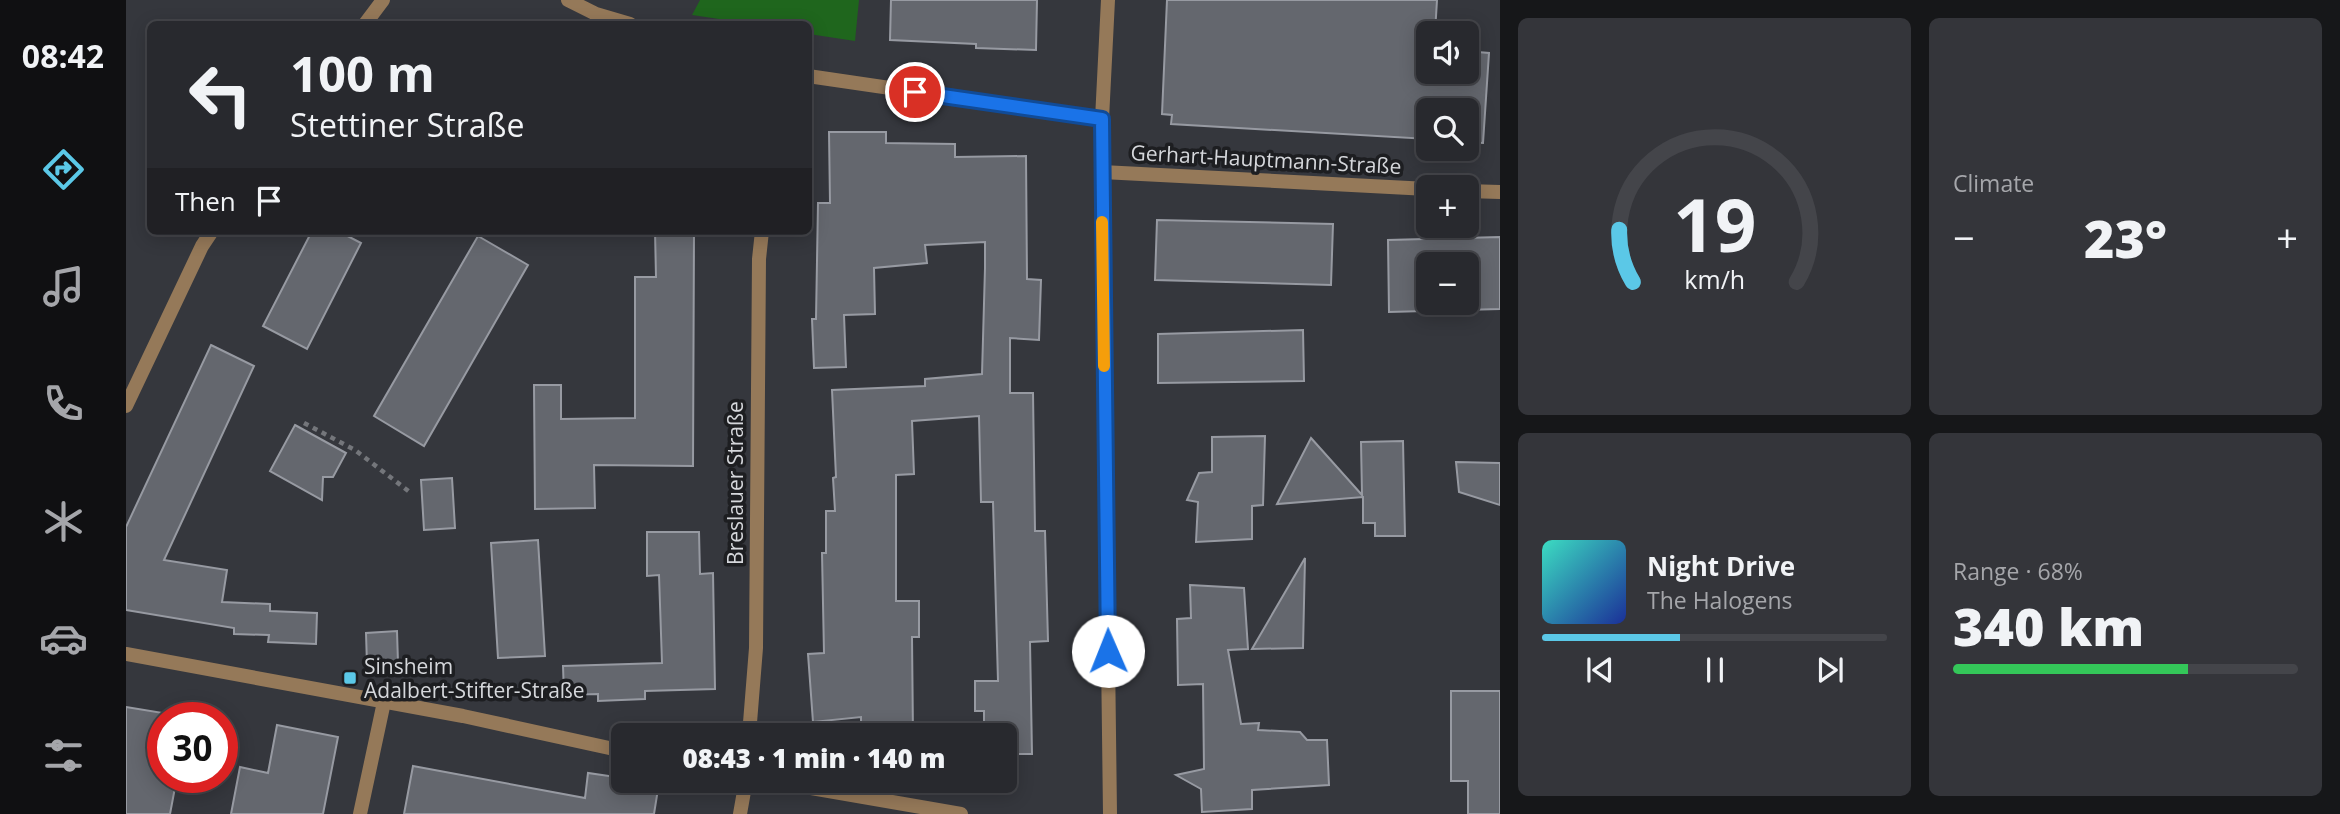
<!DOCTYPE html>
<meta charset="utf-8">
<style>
body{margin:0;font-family:"Open Sans",sans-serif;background:#34353a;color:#f1f3f6;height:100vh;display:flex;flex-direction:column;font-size:26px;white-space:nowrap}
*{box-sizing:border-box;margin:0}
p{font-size:23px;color:#a5a6aa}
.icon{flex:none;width:38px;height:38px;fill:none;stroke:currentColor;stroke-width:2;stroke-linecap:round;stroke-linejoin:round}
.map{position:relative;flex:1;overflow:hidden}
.drawer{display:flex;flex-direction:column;gap:18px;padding:18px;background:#161719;width:840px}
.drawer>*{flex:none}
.banner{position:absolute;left:21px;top:21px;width:665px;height:214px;border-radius:10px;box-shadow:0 4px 18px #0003,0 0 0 2px #44454a;background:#28292e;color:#f1f3f6;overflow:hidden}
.tools{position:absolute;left:1290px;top:21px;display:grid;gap:14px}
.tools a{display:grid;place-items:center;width:63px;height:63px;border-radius:10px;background:#28292e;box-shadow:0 4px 18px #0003,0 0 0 2px #44454a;font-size:35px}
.speed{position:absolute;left:21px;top:702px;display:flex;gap:14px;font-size:35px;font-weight:700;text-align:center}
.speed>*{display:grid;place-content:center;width:91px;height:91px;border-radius:50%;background:#28292e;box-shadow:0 4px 18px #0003,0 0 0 2px #44454a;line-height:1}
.speed .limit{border:10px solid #d22;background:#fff;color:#111}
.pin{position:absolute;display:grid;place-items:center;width:60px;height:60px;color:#fff;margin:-30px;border:4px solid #fff;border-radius:50%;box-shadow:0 2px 7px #0007}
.me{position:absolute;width:77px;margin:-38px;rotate:359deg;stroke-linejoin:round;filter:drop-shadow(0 0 5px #0008)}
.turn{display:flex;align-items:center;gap:24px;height:147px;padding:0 28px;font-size:32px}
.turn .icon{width:91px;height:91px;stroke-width:2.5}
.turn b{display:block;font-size:49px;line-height:60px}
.then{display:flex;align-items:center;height:66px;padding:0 28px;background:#0003;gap:14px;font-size:26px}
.big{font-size:52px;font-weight:800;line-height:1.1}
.drawer .widget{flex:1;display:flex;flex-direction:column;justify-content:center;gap:10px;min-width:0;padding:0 24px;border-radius:10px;background:#34353a}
.drawer .dial{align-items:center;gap:0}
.dial svg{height:182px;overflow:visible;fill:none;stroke:#44454a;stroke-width:7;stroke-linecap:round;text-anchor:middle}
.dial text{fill:#f1f3f6;stroke:none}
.song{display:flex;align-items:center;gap:21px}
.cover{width:84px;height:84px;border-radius:10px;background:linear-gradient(135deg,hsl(170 70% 55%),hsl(230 70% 35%))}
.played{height:7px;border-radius:4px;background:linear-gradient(90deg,#5bc8e7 40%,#44454a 40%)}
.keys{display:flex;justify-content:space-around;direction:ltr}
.heat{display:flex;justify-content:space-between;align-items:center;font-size:38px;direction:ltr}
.charge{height:10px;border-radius:5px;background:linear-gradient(90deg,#34c759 68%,#44454a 0)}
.drawer .tiles{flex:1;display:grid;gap:18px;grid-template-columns:repeat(2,1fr)}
.trip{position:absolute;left:485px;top:723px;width:406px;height:70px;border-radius:10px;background:#28292e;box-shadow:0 4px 18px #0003,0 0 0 2px #44454a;font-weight:800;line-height:70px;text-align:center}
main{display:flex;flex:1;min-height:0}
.tabs{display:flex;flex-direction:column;width:126px;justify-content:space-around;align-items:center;background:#101012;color:#a5a6aa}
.tabs .icon{width:49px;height:49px}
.tabs .selected{color:#5bc8e7}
.tabs b{font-size:32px;color:#f1f3f6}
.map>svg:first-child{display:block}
</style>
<main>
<nav class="tabs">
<b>08:42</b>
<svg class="icon selected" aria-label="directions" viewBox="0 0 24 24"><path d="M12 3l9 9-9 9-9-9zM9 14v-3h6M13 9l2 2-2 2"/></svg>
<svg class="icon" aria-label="music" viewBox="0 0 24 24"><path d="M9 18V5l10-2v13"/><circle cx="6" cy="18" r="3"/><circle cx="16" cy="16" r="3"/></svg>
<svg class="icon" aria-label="phone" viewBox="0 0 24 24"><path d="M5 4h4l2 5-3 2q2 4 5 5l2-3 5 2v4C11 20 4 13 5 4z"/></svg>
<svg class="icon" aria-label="climate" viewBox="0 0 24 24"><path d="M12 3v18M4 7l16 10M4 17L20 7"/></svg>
<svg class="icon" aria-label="car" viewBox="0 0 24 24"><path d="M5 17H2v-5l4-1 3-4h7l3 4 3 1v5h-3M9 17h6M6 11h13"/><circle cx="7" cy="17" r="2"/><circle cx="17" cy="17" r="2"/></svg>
<svg class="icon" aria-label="filters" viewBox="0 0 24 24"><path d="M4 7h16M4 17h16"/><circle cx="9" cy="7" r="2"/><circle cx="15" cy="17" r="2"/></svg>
</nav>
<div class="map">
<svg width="1374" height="814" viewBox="0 0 1374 814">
<rect width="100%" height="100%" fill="#35373d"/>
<!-- green -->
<path fill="#1f661d" d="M574,0H733L729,41L683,34L682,24H627L566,15Z"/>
<!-- building -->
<g fill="#64676e" stroke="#979aa2" stroke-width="2" fill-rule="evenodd">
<path d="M765,0H911L910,50L850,48V44L764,40Z"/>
<path d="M1041,0H1311L1309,33H1302V72H1340V51L1363,53L1357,143L1340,142V110H1302V139L1045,124L1046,115L1036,114Z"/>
<path d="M703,132H760V143L829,144V157L900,156L901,279L915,280L913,340L884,338V393H907L909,531H919L922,641L904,642L906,754H878V735H858V711H849V681H872L867,502H855L853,416L786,421L788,474L770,475V601H793V637H786L787,735H735V717L687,722L682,654L698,653L696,553H700V511H709L707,478L710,477L706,390L799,386V379L856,374L859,268V242L799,245L801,263L748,268L749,314L718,315L720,367L688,368L686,319H690L692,203H704Z"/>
<path d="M1031,220L1207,224L1205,285L1029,280Z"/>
<path d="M186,231H212L235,243L181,349L137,326Z"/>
<path d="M529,231H568L567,466L468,465L469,508L409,509L408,385H435V419L509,418V277H530Z"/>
<path d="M352,236L402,265L298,446L248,416Z"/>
<path d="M1374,237V309L1263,312L1262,240ZM1302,264H1340V303H1302Z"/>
<path d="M1177,330L1178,381L1032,383V334Z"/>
<path d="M85,345L128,366L38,560L101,570L96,602L144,604V611L191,613L190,644L142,642L143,635L108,634V628L0,610V527Z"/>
<path d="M169,425L220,453L207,477H197L196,500L144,471Z"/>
<path d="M1139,436L1137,505L1126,506V539L1070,542L1072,502L1061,500L1073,473L1086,472V437Z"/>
<path d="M1185,438L1236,495L1235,442L1277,441L1279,536H1249V523H1237V497L1151,504Z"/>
<path d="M1330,462L1374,463V505L1333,492Z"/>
<path d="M326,478L329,528L298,530L295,480Z"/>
<path d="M521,532H573L574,574L587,573L589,689L519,691V699L472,701V694L438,695L437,666L536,663L533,575L521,576Z"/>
<path d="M412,540L419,656L372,658L365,543Z"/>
<path d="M1179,558L1177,648L1126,649Z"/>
<path d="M1064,585L1118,588L1122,649L1102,650L1115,724L1133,723L1132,730L1174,732L1181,740H1201L1203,785L1126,790V809L1076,812L1075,789L1050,775L1078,769L1077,684L1052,685L1051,619L1065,618Z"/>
<path d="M271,631L272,663L241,665L240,633Z"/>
<path d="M1325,691H1374V814H1342V781H1325Z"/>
<path d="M0,707L37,713V777H51L44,814H0Z"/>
<path d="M151,725L212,737L197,814H105L114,767L142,773Z"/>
<path d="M287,766L459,798L462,773L497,778V780L533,783L528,814H278Z"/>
</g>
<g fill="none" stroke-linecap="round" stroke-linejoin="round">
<!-- path -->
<path stroke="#74767b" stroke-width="4.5" stroke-dasharray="5 5" stroke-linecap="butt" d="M178,423L229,450L285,493"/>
<!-- street -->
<g stroke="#957959" stroke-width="14">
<path d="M442,0L470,14L504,24"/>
<path d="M982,0L976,119V172L984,814"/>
<path d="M239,24L257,0"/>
<path d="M682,76L976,119"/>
<path d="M976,172L1302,189"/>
<path d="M1340,191L1374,192"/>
<path d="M0,406L76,246L86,231"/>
<path d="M0,654L337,716L497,751"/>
<path d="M623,735L630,648L633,259L636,231"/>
<path d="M639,780L835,814"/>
<path d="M234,814L258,702"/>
<path d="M614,814L620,780"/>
</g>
</g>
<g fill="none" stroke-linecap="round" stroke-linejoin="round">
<!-- route casing -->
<g stroke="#114b97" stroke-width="18">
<path id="route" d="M789,92L976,119L982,651"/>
</g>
<!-- route -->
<use href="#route" stroke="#1a73e8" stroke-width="12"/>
<!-- slow -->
<path stroke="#f59e0b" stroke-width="12" d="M976,222L978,366"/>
</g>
<!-- markers -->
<rect fill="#5bc8e7" stroke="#1d1e21" stroke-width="2.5" x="217" y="671" width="14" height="14" rx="3.5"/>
<g text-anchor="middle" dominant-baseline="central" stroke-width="7" stroke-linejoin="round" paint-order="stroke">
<!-- street labels -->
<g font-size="21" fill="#d5d7db" stroke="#1d1e21">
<text transform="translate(1140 159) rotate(3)">Gerhart-Hauptmann-Straße</text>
<text transform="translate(609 483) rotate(-90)">Breslauer Straße</text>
</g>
<!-- poi labels -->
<g font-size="21" fill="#d5d7db" stroke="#1d1e21" text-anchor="start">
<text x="238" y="666">Sinsheim<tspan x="238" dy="24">Adalbert-Stifter-Straße</tspan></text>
</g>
</g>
</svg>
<div class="tools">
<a><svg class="icon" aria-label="sound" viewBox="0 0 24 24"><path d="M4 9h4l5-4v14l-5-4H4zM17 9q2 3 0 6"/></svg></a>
<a><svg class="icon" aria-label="search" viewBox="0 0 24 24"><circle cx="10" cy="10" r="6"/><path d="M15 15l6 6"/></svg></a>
<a>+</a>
<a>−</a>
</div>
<div class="speed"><div class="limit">30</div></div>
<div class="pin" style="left:789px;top:92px;background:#d93025"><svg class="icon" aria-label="arrive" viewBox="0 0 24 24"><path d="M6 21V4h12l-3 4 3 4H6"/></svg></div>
<svg class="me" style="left:982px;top:651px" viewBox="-20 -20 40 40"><circle r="19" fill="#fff"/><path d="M0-13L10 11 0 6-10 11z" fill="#1a73e8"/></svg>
<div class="trip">08:43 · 1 min · 140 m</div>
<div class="banner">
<div class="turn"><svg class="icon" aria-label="left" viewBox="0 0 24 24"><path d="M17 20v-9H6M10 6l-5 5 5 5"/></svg><div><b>100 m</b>Stettiner Straße</div></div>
<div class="then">Then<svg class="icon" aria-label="arrive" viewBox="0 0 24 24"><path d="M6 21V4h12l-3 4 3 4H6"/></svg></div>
</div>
</div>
<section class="drawer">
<div class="tiles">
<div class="widget dial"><svg viewBox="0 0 100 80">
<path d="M14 69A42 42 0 1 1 86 69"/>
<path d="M14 69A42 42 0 0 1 8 46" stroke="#5bc8e7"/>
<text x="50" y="56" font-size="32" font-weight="700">19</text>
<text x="50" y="72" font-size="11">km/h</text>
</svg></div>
<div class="widget"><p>Climate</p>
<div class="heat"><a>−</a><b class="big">23°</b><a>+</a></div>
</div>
<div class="widget">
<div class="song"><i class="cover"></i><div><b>Night Drive</b><p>The Halogens</p></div></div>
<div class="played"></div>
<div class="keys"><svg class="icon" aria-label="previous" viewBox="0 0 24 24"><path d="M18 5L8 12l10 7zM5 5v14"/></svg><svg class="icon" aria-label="pause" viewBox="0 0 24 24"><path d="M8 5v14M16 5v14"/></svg><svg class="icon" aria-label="next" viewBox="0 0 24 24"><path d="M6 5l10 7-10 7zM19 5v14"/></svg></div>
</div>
<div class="widget"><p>Range · 68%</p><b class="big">340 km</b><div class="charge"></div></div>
</div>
</section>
</main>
